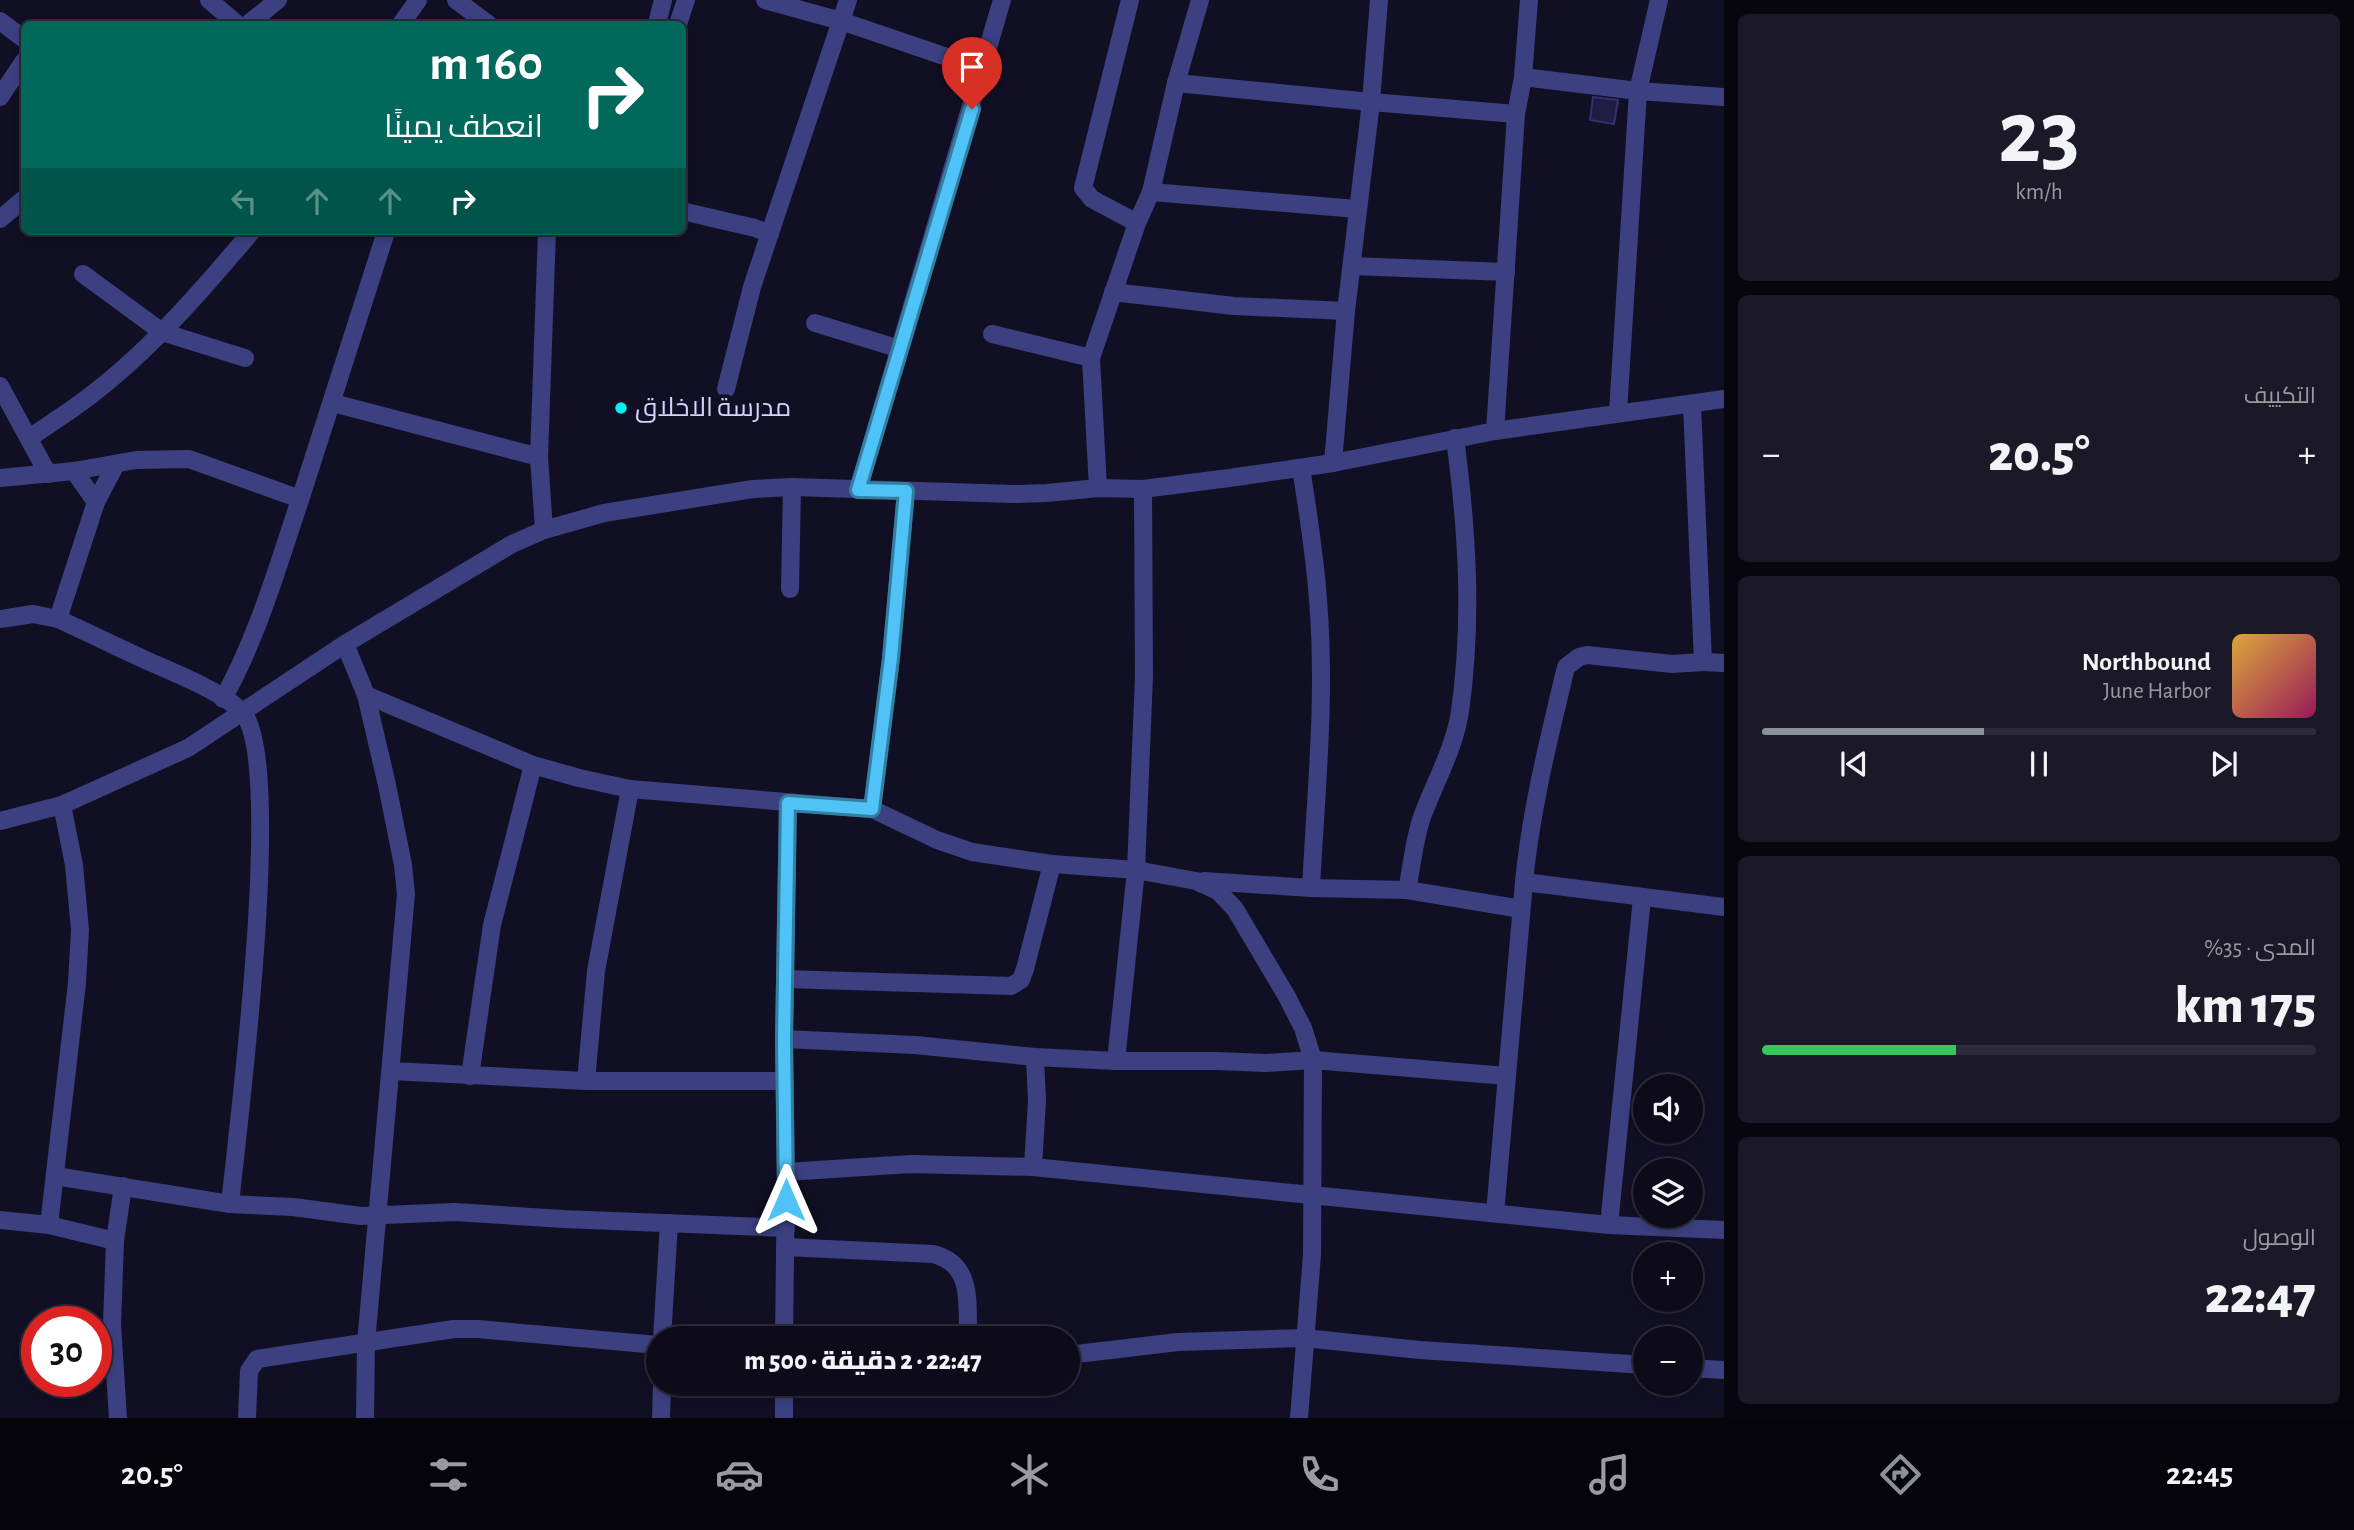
<!DOCTYPE html>
<html lang="ar">
<meta charset="utf-8">
<style>
body{margin:0;font-family:"Alegreya Sans",Cairo,sans-serif;background:#1b1927;color:#f1f3f6;direction:rtl;height:100vh;display:flex;flex-direction:column;font-size:26px;white-space:nowrap}
*{box-sizing:border-box;margin:0}
p{font-size:23px;color:#9a9ba2}
.icon{flex:none;width:38px;height:38px;fill:none;stroke:currentColor;stroke-width:2;stroke-linecap:round;stroke-linejoin:round}
.map{position:relative;flex:1;overflow:hidden;direction:ltr}
.side{display:flex;flex-direction:column;gap:14px;padding:14px;background:#07060e;width:630px}
.side>*{flex:none}
.hud{position:absolute;left:21px;top:21px;width:665px;height:214px;border-radius:10px;box-shadow:0 4px 10px #0003,0 0 0 2px #2d2b39;direction:rtl;background:#00695c;color:#fff;overflow:hidden}
.tools{position:absolute;left:1633px;top:1074px;display:grid;gap:14px}
.tools a{display:grid;place-items:center;width:70px;height:70px;border-radius:50%;background:#0d0b1a;box-shadow:0 4px 10px #0003,0 0 0 2px #2d2b39;font-size:35px}
.speed{position:absolute;left:21px;top:1306px;display:flex;gap:14px;font-size:35px;font-weight:700;text-align:center}
.speed>*{display:grid;place-content:center;width:91px;height:91px;border-radius:50%;background:#0d0b1a;box-shadow:0 4px 10px #0003,0 0 0 2px #2d2b39;line-height:1}
.speed .limit{border:10px solid #d22;background:#fff;color:#111}
.pin{position:absolute;display:grid;place-items:center;width:60px;height:60px;color:#fff;margin:-72px -30px;border-radius:50% 50% 50% 0;rotate:-45deg;box-shadow:0 0 7px #0007}
.pin .icon{rotate:45deg}
.me{position:absolute;width:77px;margin:-38px;rotate:0deg;stroke-linejoin:round;filter:drop-shadow(0 0 5px #0008)}
.turn{display:flex;align-items:center;gap:24px;height:147px;padding:0 28px;font-size:32px}
.turn .icon{width:91px;height:91px;stroke-width:2.5}
.turn b{display:block;font-size:49px;line-height:60px}
.lanes{display:flex;align-items:center;height:66px;padding:0 28px;background:#0003;justify-content:center;gap:35px;direction:ltr}
.lanes .off{opacity:.35}
.big{font-size:52px;font-weight:800;line-height:1.1}
.side .card{flex:1;display:flex;flex-direction:column;justify-content:center;gap:10px;min-width:0;padding:0 24px;border-radius:10px;background:#1b1927}
.side .dial{align-items:center;gap:0}
.dial b{font-size:91px;line-height:1}
.song{display:flex;align-items:center;gap:21px}
.cover{width:84px;height:84px;border-radius:10px;background:linear-gradient(135deg,hsl(40 70% 55%),hsl(330 70% 35%))}
.played{height:7px;border-radius:4px;background:linear-gradient(90deg,#8c9099 40%,#2d2b39 40%)}
.keys{display:flex;justify-content:space-around;direction:ltr}
.heat{display:flex;justify-content:space-between;align-items:center;font-size:38px;direction:ltr}
.charge{height:10px;border-radius:5px;background:linear-gradient(90deg,#34c759 35%,#2d2b39 0)}
.trip{position:absolute;left:646px;top:1326px;width:434px;height:70px;border-radius:35px;background:#0d0b1a;box-shadow:0 4px 10px #0003,0 0 0 2px #2d2b39;font-weight:800;line-height:70px;text-align:center;direction:rtl}
.dock{display:flex;height:112px;justify-content:space-around;align-items:center;background:#05040a;color:#9a9ba2}
.dock .icon{width:49px;height:49px}
.dock .current{color:#8c9099}
.dock b{font-size:32px;color:#f1f3f6}
main{display:flex;flex:1;min-height:0}
.map>svg:first-child{display:block}
</style>
<main>
<section class="side">
<div class="card dial"><b>23</b><p>km/h</p></div>
<div class="card"><p>التكييف</p>
<div class="heat"><a>−</a><b class="big">20.5°</b><a>+</a></div>
</div>
<div class="card">
<div class="song"><i class="cover"></i><div><b>Northbound</b><p>June Harbor</p></div></div>
<div class="played"></div>
<div class="keys"><svg class="icon" aria-label="previous" viewBox="0 0 24 24"><path d="M18 5L8 12l10 7zM5 5v14"/></svg><svg class="icon" aria-label="pause" viewBox="0 0 24 24"><path d="M8 5v14M16 5v14"/></svg><svg class="icon" aria-label="next" viewBox="0 0 24 24"><path d="M6 5l10 7-10 7zM19 5v14"/></svg></div>
</div>
<div class="card"><p>المدى · 35%</p><b class="big">175 km</b><div class="charge"></div></div>
<div class="card"><p>الوصول</p><b class="big">22:47</b></div>
</section>
<div class="map">
<svg width="1724" height="1418" viewBox="0 0 1724 1418">
<rect width="100%" height="100%" fill="#110f23"/>
<!-- building -->
<path fill="#201c43" stroke="#362f6e" stroke-width="2" d="M1593,97L1618,100L1614,124L1590,120Z"/>
<g fill="none" stroke-linecap="round" stroke-linejoin="round">
<!-- minor -->
<g stroke="#3c4080" stroke-width="18">
<path d="M209,0L237,24"/>
<path d="M456,0L488,24"/>
<path d="M765,0L841,21L982,69"/>
<path d="M1130,0L1083,188L1092,199L1137,223"/>
<path d="M0,21L24,39"/>
<path d="M401,24L418,0"/>
<path d="M657,24L663,0"/>
<path d="M678,24L686,0"/>
<path d="M1523,77L1638,91L1724,97"/>
<path d="M1176,83L1371,102L1516,114"/>
<path d="M0,97L24,61"/>
<path d="M1151,192L1357,209"/>
<path d="M682,211L755,228L770,234"/>
<path d="M1352,266L1506,272"/>
<path d="M83,274L162,332L245,358"/>
<path d="M1113,292L1234,306L1346,311"/>
<path d="M815,323L900,349"/>
<path d="M992,334L1091,358"/>
<path d="M0,386L48,474"/>
<path d="M726,389L752,287L848,0"/>
<path d="M333,403L539,457"/>
<path d="M1692,405L1703,662L1724,663"/>
<path d="M1618,412L1638,91L1659,0"/>
<path d="M1495,431L1516,114L1523,77L1529,0"/>
<path d="M29,438C51,423 74,409 95,392C154,346 204,288 252,231"/>
<path d="M1333,463L1346,311L1371,102L1379,0"/>
<path d="M1301,468C1308,512 1315,556 1318,600C1326,696 1316,792 1311,888"/>
<path d="M74,471L96,502"/>
<path d="M0,478L74,471L136,460L189,459L300,499"/>
<path d="M1098,488L1091,358L1137,223L1151,192L1176,83L1200,0"/>
<path d="M858,490L1002,0"/>
<path d="M544,530L539,457L547,231"/>
<path d="M790,589L792,487"/>
<path d="M0,619L33,614L58,619C89,633 119,648 150,662C175,673 225,693 243,713C285,762 238,1126 230,1204"/>
<path d="M58,619L96,502L116,464"/>
<path d="M345,644L366,695L387,785L403,865L406,894L366,1343L365,1418"/>
<path d="M366,695L533,765L579,778L630,789L872,809L937,840L972,852L1052,864L1136,870L1196,881L1218,891L1235,909L1286,995L1303,1028L1313,1060L1312,1255L1299,1418"/>
<path d="M223,699C258,636 277,568 300,500C328,412 357,324 385,235L384,231"/>
<path d="M872,809L891,658L906,491"/>
<path d="M1204,881L1311,888L1407,890L1521,909"/>
<path d="M1524,882C1531,809 1549,738 1566,667L1579,657L1587,655L1672,664L1703,662"/>
<path d="M1407,890C1412,866 1414,840 1422,817C1435,782 1455,747 1460,711C1473,619 1467,529 1455,438"/>
<path d="M785,979L1011,986L1021,980L1025,969L1052,864"/>
<path d="M784,1039L915,1045L1035,1057L1116,1061H1217L1266,1063L1313,1060L1507,1076"/>
<path d="M1116,1061L1136,870L1144,676L1143,489"/>
<path d="M391,1071L586,1081H784"/>
<path d="M470,1076L492,925L533,765"/>
<path d="M586,1081L596,971L630,789"/>
<path d="M1033,1167L1037,1101L1035,1057"/>
<path d="M786,1172L911,1164L1033,1167L1609,1225L1724,1230"/>
<path d="M55,1176L230,1204L293,1207L361,1216L455,1212L563,1219L786,1228"/>
<path d="M1495,1213L1524,882L1724,907"/>
<path d="M0,1220L49,1225L115,1241"/>
<path d="M49,1225L77,983L80,930L74,865L62,805"/>
<path d="M1609,1225L1642,898"/>
<path d="M785,1247L933,1254C974,1264 967,1304 968,1339"/>
<path d="M662,1339L669,1223"/>
<path d="M784,1339L786,1172L784,1039L788,803"/>
<path d="M1068,1355L1178,1342L1304,1338L1420,1350L1645,1365"/>
<path d="M1690,1368L1724,1370"/>
<path d="M784,1384V1418"/>
<path d="M118,1418L112,1324L115,1241L123,1186"/>
<path d="M247,1418L249,1371L257,1359L454,1329H478L658,1345"/>
<path d="M661,1418L662,1384"/>
</g>
<!-- tertiary -->
<g stroke="#3c4080" stroke-width="18">
<path d="M248,24L278,0"/>
<path d="M0,219L24,199"/>
<path d="M0,821L62,805L188,748L345,644L512,544L544,530L604,513L753,489L792,487L1014,494L1047,493L1098,488L1143,489L1229,478L1333,463L1495,431L1724,399"/>
</g>
</g>
<g fill="none" stroke-linecap="round" stroke-linejoin="round">
<!-- route casing -->
<g stroke="#337fa1" stroke-width="18">
<path id="route" d="M786,1200L784,1039L788,803L872,809L891,658L906,491L858,490L972,109"/>
</g>
<!-- route -->
<use href="#route" stroke="#4fc3f7" stroke-width="12"/>
</g>
<!-- markers -->
<circle fill="#0beef1" stroke="#110f23" stroke-width="2.5" cx="621" cy="408" r="7"/>
<g text-anchor="middle" dominant-baseline="central" stroke-width="7" stroke-linejoin="round" paint-order="stroke">
<!-- poi labels -->
<g font-size="26" fill="#d4d3fd" stroke="#110f23" text-anchor="start">
<text x="635" y="408">مدرسة الاخلاق</text>
</g>
</g>
</svg>
<div class="tools">
<a><svg class="icon" aria-label="sound" viewBox="0 0 24 24"><path d="M4 9h4l5-4v14l-5-4H4zM17 9q2 3 0 6"/></svg></a>
<a><svg class="icon" aria-label="layers" viewBox="0 0 24 24"><path d="M12 4l9 5-9 5-9-5zM3 14l9 5 9-5"/></svg></a>
<a>+</a>
<a>−</a>
</div>
<div class="speed"><div class="limit">30</div></div>
<div class="pin" style="left:972px;top:109px;background:#d93025"><svg class="icon" aria-label="arrive" viewBox="0 0 24 24"><path d="M6 21V4h12l-3 4 3 4H6"/></svg></div>
<svg class="me" style="left:786px;top:1200px" viewBox="-20 -20 40 40"><path d="M0-17L14 15 0 8-14 15z" fill="#4fc3f7" stroke="#fff" stroke-width="4"/></svg>
<div class="trip">22:47 · 2 دقيقة · 500 m</div>
<div class="hud">
<div class="turn"><svg class="icon" aria-label="right" viewBox="0 0 24 24"><path d="M7 20v-9h11M14 6l5 5-5 5"/></svg><div><b>160 m</b>انعطف يمينًا</div></div>
<div class="lanes"><svg class="icon off" aria-label="left" viewBox="0 0 24 24"><path d="M17 20v-9H6M10 6l-5 5 5 5"/></svg><svg class="icon off" aria-label="ahead" viewBox="0 0 24 24"><path d="M12 20V5M6 11l6-6 6 6"/></svg><svg class="icon off" aria-label="ahead" viewBox="0 0 24 24"><path d="M12 20V5M6 11l6-6 6 6"/></svg><svg class="icon" aria-label="right" viewBox="0 0 24 24"><path d="M7 20v-9h11M14 6l5 5-5 5"/></svg></div>
</div>
</div>
</main>
<nav class="dock">
<b>22:45</b>
<svg class="icon current" aria-label="directions" viewBox="0 0 24 24"><path d="M12 3l9 9-9 9-9-9zM9 14v-3h6M13 9l2 2-2 2"/></svg>
<svg class="icon" aria-label="music" viewBox="0 0 24 24"><path d="M9 18V5l10-2v13"/><circle cx="6" cy="18" r="3"/><circle cx="16" cy="16" r="3"/></svg>
<svg class="icon" aria-label="phone" viewBox="0 0 24 24"><path d="M5 4h4l2 5-3 2q2 4 5 5l2-3 5 2v4C11 20 4 13 5 4z"/></svg>
<svg class="icon" aria-label="climate" viewBox="0 0 24 24"><path d="M12 3v18M4 7l16 10M4 17L20 7"/></svg>
<svg class="icon" aria-label="car" viewBox="0 0 24 24"><path d="M5 17H2v-5l4-1 3-4h7l3 4 3 1v5h-3M9 17h6M6 11h13"/><circle cx="7" cy="17" r="2"/><circle cx="17" cy="17" r="2"/></svg>
<svg class="icon" aria-label="filters" viewBox="0 0 24 24"><path d="M4 7h16M4 17h16"/><circle cx="9" cy="7" r="2"/><circle cx="15" cy="17" r="2"/></svg>
<b>20.5°</b>
</nav>
